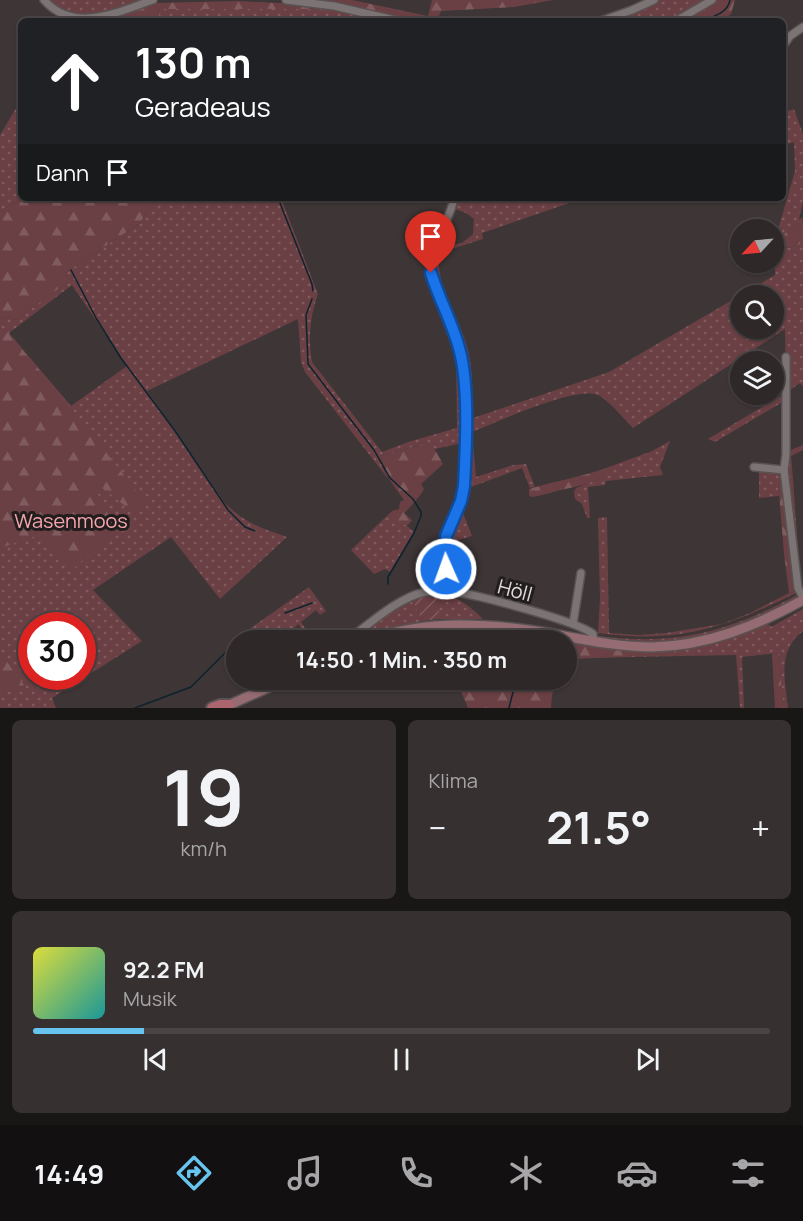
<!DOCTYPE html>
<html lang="de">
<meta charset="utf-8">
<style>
body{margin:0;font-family:Manrope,sans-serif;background:#363030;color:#f1f3f6;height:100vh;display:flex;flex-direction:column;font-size:22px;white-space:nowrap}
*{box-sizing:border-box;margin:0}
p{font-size:20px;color:#a7a6a8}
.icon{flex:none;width:33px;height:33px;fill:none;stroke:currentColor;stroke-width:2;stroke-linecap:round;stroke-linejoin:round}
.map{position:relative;height:708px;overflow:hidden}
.sheet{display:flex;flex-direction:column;gap:12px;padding:12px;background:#191616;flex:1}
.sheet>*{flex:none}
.top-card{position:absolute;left:18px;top:18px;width:768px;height:183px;border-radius:9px;box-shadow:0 2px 4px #0004,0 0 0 2px #494445;background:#202124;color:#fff;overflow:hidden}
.needle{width:39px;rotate:244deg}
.tools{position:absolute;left:730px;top:219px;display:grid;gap:12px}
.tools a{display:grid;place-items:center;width:54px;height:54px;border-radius:50%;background:#2e2828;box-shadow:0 2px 4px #0004,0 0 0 2px #494445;font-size:30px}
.speed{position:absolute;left:18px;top:612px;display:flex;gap:12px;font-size:30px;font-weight:700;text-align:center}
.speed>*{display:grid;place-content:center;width:78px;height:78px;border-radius:50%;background:#2e2828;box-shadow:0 2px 4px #0004,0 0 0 2px #494445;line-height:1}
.speed .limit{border:9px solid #d22;background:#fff;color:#111}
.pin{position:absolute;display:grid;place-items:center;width:51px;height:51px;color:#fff;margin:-62px -26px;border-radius:50% 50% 50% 0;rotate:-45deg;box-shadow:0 0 6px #0007}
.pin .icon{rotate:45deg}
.me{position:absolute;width:66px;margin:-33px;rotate:358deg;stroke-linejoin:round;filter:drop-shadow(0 0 4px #0008)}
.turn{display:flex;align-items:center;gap:21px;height:126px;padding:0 18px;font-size:27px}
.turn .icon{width:78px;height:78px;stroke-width:2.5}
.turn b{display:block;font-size:42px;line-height:51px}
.then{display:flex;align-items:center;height:57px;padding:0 18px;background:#0003;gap:12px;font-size:22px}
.big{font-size:45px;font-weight:700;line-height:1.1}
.sheet .widget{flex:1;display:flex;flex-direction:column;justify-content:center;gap:9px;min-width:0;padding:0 21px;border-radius:9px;background:#363030}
.sheet .dial{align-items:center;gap:0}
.dial b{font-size:78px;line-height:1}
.song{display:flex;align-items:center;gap:18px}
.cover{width:72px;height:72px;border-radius:9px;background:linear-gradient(135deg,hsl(60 70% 55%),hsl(180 70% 35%))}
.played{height:6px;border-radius:3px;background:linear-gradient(90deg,#67c4ef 15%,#494445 15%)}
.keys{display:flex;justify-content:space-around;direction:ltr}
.heat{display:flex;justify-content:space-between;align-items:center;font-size:33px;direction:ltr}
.sheet .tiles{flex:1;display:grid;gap:12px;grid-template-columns:1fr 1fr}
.widget:last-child{grid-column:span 2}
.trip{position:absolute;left:226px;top:630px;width:351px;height:60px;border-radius:30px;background:#2e2828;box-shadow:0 2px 4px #0004,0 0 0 2px #494445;font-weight:700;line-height:60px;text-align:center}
.tabs{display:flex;height:96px;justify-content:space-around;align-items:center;background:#121010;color:#a7a6a8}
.tabs .icon{width:42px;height:42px}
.tabs .current{color:#67c4ef}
.tabs b{font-size:27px;color:#f1f3f6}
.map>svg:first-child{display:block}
</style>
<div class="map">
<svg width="803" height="708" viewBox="0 0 803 708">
<defs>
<pattern id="grass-dots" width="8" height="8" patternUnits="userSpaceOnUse" patternTransform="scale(1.5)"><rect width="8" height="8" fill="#6b4044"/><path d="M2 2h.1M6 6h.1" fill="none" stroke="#805b5e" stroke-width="1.8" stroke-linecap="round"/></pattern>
<pattern id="forest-firs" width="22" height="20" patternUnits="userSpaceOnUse" patternTransform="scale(1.5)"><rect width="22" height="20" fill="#6b4044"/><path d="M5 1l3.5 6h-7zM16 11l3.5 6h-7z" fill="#805b5e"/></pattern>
<pattern id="garden-furrows" width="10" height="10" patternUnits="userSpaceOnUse" patternTransform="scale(1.5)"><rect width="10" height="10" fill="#6b4044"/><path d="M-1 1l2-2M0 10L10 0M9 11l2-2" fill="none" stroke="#805b5e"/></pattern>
</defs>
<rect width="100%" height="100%" fill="#3d3536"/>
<!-- grass -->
<g fill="url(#grass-dots)" fill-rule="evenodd">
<path d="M47,0H146C120,8 89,23 62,12C57,9 52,4 47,0Z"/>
<path d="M657,0H707L672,21H608Z"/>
<path d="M317,5L390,21H162L157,12L160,9H306L315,8Z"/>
<path d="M783,99L788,111L794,109L803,134V202L799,219L803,218V223L785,233L780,246L790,248L803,243V387L800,383L786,393V400L715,442L708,439L786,393L785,329L633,428C623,418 612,404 600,396C580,383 495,423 472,432L476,477L513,465L526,464L535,487L530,488L522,468L466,489L467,379L436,282L434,263L438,248L462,243L473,234L474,219L466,213L455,209L456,198H584L482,233L483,239L439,253C436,285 455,311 465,340C474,365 472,393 473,418L609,372L775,275V240L795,171L794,142L783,146ZM741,296H774V328H741Z"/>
<path d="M21,100L22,198L0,212V135Z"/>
<path d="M154,198H281L318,294C310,317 308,337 312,362L382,452L408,442L457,428L456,358L433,298L422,254H430L428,269L460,359L462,381V443L435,449L420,445L381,456L383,468L389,480L305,372L301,362L298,319L147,391L224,502C244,523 261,528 287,537L220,599L171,537L93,590L142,641L52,698L56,708H0V692L29,691L0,690V317L16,320L69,281L65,273L140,223ZM72,285L127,366L71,406L9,333ZM32,626H82V676H32Z"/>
<path d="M670,441L660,467L663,475L606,481L605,485L588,487L590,518H587L582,504L575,499L574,492L576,488L604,477L611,469L606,468L652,451Z"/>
<path d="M803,445V450L791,456L793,479L778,481L779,496L759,498V468L783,470L786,452Z"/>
<path d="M462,510L472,536L447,543L452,527Z"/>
<path d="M391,512L414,532L390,572L385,569L374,574L351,550Z"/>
<path d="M607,517L609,633L639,635L666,633L722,624L750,613L789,593L796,591V593C725,628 678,644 598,633L600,599L598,518Z"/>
<path d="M309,587L326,611L320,615L316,610L301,622L305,628L303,630L298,624L283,640H247L241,635Z"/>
<path d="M439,594C455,594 472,608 483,619H439Z"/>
<path d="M797,595L796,599C747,625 701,644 643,643C629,643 615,641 602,639L598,636C676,646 728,632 797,595Z"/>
<path d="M413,601L422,621L353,640L391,612Z"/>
<path d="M803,609V631C777,650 785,680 788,708H783L779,653L742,657L744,708H740L736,655L630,657L632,650L678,649L700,646L767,623L771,627Z"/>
</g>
<!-- forest -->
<g fill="url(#forest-firs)">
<path d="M312,0H352L428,16L432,0H553L514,7L441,11L437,21H402Z"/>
<path d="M715,0H735L731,14L721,21H680Z"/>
<path d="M237,1L317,5L316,8L306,9H160L157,12L162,21H95L153,3Z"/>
<path d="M22,198H154L140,223L65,273L69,281L16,320L0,317V212Z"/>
<path d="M803,223V243L790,248L780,246L785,233Z"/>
<path d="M0,328L2,332L8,333L70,406L148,506L130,510L100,486L95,491L123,523L72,570L39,535L0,548Z"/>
<path d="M421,445L434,448L443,464L421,484L424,489C422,494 409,509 404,513L412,520L408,525H404L391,516L392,511L399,509L400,502L404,500C393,485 384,474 381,456Z"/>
<path d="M606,468H611L612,473C597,481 582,486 565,489C554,491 543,496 531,497L529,495V489C555,481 581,477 606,468Z"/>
<path d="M793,479L801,590L789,593L784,554L778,481Z"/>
<path d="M440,634L496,637L512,634H536L565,640H428L425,637Z"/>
<path d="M567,641L632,650L630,657L567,659Z"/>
<path d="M0,652L29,692H0Z"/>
<path d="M779,653L783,705V708H775L772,654Z"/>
<path d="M456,680H558L552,695L551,708H468Z"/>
</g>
<!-- garden -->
<path fill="url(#garden-furrows)" d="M439,594V619L422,621L413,601L425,596Z"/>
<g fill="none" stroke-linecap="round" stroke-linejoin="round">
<!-- stream -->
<g stroke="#0c232e" stroke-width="1.5">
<path d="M701,21C713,17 728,13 730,0"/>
<path d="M278,198L312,284L313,291"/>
<path d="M71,270L96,318L121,358L175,431L228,510L245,527L255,531"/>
<path d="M312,299L306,315L308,364L374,450L390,478L413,499L421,512V516L414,533L388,577V584"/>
<path d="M285,613L312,603"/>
<path d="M238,640L242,637"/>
<path d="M530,690L534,685L531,680"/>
<path d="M135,708L191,687L237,641"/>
<path d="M509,708L513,692"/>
</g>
<!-- minor casing -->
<g stroke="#595252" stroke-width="10">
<g id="minor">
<path d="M44,0C74,34 117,12 153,0"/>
<path d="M286,0L334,6L399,21"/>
<path d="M601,21L632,10L654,0"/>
<path d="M676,21L712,0"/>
<path d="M783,46L790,36L803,27"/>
<path d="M786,357V454L784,470L798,588L803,597"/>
<path d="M754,467L784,470"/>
<path d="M447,591L446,536L461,501L464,486C466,448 470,389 461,353C455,330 430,286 431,267C431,242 450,222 454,198"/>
<path d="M573,624L581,573"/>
<path d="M348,640C369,624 399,597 425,592C432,591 441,590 448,591C472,593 577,621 593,634V641"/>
</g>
</g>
<!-- secondary casing -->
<g stroke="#595252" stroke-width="12">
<g id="secondary">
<path d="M368,640C429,619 490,623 553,634C586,640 619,647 652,647C707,646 756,626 803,600"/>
<path d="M229,705L285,680"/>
</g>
</g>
<!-- primary casing -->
<g stroke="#595252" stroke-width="14">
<path id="primary" d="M212,708L220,705H229"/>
</g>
<!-- minor -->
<use href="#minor" stroke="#7c7474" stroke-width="7"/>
<!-- secondary -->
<use href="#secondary" stroke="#946c71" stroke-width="9"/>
<!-- primary -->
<use href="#primary" stroke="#ac646f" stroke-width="10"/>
</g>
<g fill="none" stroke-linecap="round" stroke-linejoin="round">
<!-- route casing -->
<g stroke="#114b97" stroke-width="15">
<path id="route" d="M431,273C440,302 455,327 461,356C469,392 466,448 464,486L461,501L446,536V569"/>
</g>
<!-- route -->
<use href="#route" stroke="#1a73e8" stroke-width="10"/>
</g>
<g text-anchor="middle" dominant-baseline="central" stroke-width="6" stroke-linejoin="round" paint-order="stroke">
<!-- park labels -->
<g font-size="20" fill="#f5a6ad" stroke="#221e1e">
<text x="71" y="520">Wasenmoos</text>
</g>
<!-- street labels -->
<g font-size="20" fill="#e0dadb" stroke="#221e1e">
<text transform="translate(515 590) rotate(15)">Höll</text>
</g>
</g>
</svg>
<div class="tools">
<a><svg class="needle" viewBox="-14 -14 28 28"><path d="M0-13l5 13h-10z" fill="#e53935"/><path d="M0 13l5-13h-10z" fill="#a7a6a8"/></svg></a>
<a><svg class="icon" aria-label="search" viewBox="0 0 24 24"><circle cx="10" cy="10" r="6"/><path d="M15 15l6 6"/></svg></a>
<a><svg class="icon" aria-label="layers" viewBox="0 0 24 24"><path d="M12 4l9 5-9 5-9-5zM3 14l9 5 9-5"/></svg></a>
</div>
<div class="speed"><div class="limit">30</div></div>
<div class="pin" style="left:431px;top:273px;background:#d93025"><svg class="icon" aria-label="arrive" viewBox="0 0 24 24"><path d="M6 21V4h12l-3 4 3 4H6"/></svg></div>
<svg class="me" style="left:446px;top:569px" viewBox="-20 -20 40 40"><circle r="17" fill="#1a73e8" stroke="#fff" stroke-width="3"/><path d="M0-11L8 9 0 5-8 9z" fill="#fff"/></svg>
<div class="trip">14:50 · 1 Min. · 350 m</div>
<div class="top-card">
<div class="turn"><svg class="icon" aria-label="ahead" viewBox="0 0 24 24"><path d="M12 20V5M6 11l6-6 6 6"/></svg><div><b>130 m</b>Geradeaus</div></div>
<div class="then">Dann<svg class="icon" aria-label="arrive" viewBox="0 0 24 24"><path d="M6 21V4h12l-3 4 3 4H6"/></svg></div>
</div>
</div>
<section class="sheet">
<div class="tiles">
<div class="widget dial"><b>19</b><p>km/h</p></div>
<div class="widget"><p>Klima</p>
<div class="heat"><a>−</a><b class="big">21.5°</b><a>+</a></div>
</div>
<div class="widget">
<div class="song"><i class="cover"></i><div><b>92.2 FM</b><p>Musik</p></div></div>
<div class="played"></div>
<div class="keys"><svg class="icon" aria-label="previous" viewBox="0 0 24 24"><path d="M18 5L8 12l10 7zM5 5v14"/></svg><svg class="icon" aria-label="pause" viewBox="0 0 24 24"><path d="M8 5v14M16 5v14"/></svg><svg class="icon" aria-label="next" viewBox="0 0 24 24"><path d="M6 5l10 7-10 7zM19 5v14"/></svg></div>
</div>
</div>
</section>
<nav class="tabs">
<b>14:49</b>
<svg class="icon current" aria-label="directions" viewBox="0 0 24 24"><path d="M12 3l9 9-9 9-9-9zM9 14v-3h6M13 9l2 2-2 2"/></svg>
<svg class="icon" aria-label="music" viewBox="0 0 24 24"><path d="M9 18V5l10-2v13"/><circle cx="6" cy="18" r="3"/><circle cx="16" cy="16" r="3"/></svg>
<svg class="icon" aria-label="phone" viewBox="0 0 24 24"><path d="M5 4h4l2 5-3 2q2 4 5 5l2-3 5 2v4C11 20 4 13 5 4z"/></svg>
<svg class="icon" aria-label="climate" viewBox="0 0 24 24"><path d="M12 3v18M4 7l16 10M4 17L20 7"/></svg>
<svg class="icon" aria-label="car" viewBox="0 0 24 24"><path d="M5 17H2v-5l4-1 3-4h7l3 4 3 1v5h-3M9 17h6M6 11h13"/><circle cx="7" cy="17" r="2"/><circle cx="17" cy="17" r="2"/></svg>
<svg class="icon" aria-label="filters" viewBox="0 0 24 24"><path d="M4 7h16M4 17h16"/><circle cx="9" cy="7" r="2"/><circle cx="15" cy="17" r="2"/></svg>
</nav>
